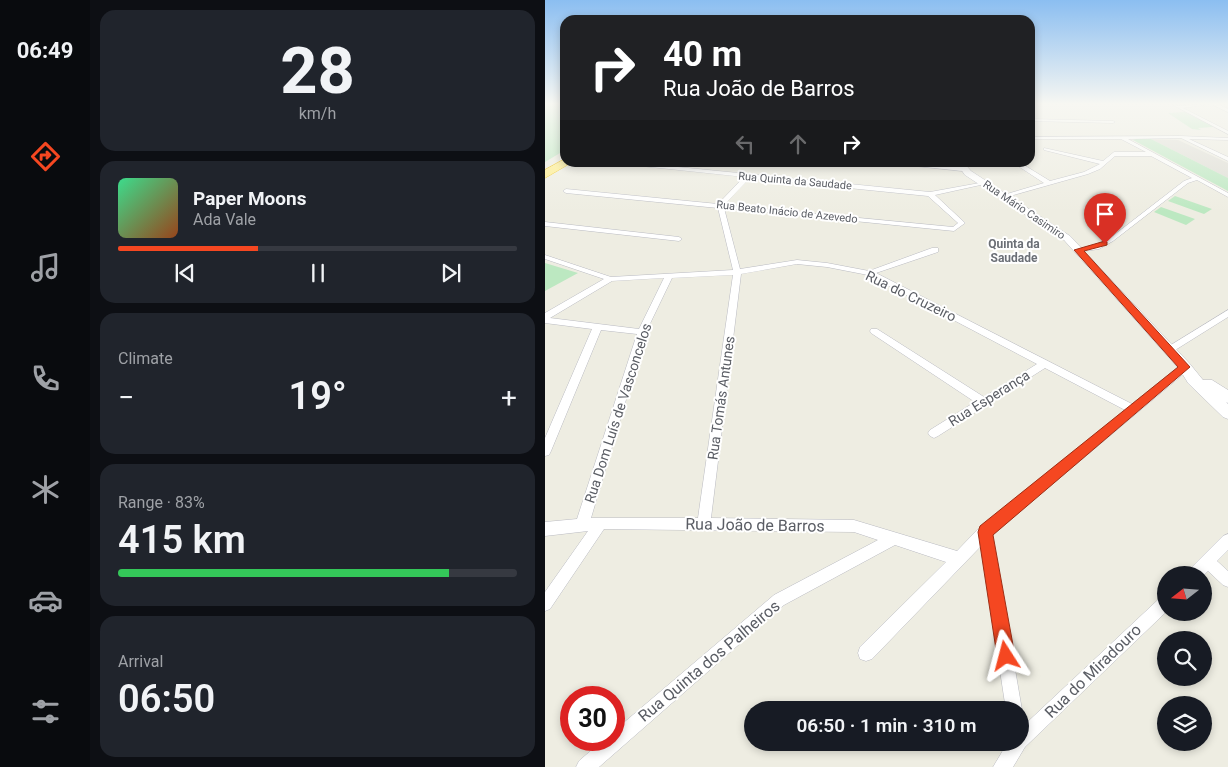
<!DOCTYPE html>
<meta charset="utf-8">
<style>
body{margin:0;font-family:Roboto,sans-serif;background:#20242c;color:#f1f3f6;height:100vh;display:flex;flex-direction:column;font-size:19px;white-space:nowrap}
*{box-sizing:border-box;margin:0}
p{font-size:16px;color:#9ea1a6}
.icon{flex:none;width:28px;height:28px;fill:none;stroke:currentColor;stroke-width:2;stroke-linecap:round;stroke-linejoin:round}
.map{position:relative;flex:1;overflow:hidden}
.side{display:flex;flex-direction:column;gap:10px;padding:10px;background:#0d0f14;width:455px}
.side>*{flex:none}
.banner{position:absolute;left:15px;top:15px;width:475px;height:152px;border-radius:15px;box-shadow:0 2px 8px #0003;background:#202124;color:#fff;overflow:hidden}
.needle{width:32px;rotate:253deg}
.controls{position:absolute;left:612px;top:566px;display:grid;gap:10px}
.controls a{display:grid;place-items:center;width:55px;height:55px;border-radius:50%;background:#171b24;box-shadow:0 2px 8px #0003;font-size:25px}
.speed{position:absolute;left:15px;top:686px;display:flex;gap:10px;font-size:25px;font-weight:700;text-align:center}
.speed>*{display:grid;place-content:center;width:65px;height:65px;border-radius:50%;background:#171b24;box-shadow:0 2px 8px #0003;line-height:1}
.speed .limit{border:8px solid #d22;background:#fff;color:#111}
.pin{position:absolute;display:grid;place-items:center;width:42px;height:42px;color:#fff;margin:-51px -21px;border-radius:50% 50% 50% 0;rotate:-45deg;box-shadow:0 0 5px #0007}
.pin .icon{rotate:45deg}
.me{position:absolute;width:55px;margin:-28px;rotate:351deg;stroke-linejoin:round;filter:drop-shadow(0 0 4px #0008)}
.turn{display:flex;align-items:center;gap:18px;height:105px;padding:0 20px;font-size:22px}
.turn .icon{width:65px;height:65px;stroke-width:2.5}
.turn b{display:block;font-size:35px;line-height:42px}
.lanes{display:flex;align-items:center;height:48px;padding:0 20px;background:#0003;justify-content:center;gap:25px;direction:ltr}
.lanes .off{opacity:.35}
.big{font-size:38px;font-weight:600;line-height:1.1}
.side .tile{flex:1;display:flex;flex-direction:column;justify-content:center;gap:8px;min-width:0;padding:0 18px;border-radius:15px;background:#20242c}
.side .dial{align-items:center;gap:0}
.dial b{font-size:65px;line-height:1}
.song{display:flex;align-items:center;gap:15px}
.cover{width:60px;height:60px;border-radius:8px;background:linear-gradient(135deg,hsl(150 70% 55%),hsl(20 70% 35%))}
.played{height:5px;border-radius:2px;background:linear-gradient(90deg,#f54721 35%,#363941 35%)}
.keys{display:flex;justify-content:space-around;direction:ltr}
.heat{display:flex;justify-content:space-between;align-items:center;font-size:28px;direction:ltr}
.charge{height:8px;border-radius:4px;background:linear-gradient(90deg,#34c759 83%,#363941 0)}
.trip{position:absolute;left:199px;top:701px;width:285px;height:50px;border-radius:25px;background:#171b24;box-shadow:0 2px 8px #0003;font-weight:600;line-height:50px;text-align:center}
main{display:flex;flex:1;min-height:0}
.tab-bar{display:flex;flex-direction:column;width:90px;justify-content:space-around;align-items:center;background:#090b0e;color:#9ea1a6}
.tab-bar .icon{width:35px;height:35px}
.tab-bar .selected{color:#f54721}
.tab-bar b{font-size:22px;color:#f1f3f6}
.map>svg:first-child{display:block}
</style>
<main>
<nav class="tab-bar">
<b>06:49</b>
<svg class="icon selected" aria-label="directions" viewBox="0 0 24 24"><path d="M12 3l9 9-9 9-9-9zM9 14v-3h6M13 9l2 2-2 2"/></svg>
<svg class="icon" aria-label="music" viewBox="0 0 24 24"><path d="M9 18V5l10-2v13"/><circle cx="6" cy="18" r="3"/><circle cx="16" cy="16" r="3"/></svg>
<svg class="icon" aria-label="phone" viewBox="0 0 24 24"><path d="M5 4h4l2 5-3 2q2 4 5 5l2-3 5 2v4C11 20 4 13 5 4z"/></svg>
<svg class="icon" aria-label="climate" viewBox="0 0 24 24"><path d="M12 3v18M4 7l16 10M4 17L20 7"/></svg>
<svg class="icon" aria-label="car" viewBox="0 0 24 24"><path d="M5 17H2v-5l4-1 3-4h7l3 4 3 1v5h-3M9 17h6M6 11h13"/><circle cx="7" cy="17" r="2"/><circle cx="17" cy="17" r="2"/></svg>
<svg class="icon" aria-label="filters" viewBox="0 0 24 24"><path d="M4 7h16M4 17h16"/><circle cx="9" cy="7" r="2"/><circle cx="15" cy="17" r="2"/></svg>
</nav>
<section class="side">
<div class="tile dial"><b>28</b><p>km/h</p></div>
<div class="tile">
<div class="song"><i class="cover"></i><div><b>Paper Moons</b><p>Ada Vale</p></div></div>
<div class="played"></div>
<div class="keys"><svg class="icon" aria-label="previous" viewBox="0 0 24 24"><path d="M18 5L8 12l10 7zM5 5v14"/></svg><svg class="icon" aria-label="pause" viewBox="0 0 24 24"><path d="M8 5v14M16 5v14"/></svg><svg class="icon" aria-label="next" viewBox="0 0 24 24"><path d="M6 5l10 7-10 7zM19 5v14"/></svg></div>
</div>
<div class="tile"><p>Climate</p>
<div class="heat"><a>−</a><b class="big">19°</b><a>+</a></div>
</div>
<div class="tile"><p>Range · 83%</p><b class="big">415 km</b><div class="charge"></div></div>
<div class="tile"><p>Arrival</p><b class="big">06:50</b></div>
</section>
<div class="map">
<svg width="683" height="767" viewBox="0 0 683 767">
<rect width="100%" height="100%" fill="#eeede2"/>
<!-- industrial -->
<path fill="#dfded6" d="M606,139L633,140L683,163V178Z"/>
<!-- green -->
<g fill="#bce8c1">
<path d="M0,104H20V150L0,162Z"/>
<path d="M640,112L667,126L668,127L653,128L656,130L647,129L623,113Z"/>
<path d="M591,139H606L683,178V191L588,140Z"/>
<path d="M630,196L667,209L659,214L623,201Z"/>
<path d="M616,207L650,219L641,225L609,212Z"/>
<path d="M0,263L33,273L0,291Z"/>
</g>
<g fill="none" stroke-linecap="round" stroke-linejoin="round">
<!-- minor casing -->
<g stroke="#babbc2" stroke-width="1">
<g id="minor">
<path d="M626,104L634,106L665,104L638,108L683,131V134Z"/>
<path d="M666,104H672L683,109V112Z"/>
<path d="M485,119L568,121L570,122L568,123L485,121Z"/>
<path d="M635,136L683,138V140L644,139L683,157V161L636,138L583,139L683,193V197L652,180L643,183L568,241L554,249L533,252L529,250L549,245L564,239L639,181L647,178L606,156H570L555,169L543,174L458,198L455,196L499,183L467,162H474L505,181L539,172L555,164L499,150V148L558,161L569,152H601L576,139H485V137Z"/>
<path d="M58,162H82L385,192L440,182V184L390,195L420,223L409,231L179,208L195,269L252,260L282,263L324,271L387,248H393V252L331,273L587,404L637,364H643L645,367L643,370L447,535L477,710L475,716V710H461L436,546L327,659L321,661L315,659L313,653L315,647L401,562L350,545L239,605L54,767H31L34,761L58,740H69V731L229,595L333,540L309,532L59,529L5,609L0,611V592L43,531L0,536V522L32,519L92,334L56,330L6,451L4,455L0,456V438L47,329L0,323V313L59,279L0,259V255L66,277L188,270L173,208L21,193L18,191L21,189L173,204L199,177ZM205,178L383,196L413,223L408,227L179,205ZM252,264L282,267L323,275L492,364L439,397L332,329H326L325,331L326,333L430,402L385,430L383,433L385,436L389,438L393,436L500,368L580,410L435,527L412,551L309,520L166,518L196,274ZM188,275L153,518H46L101,332L127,278ZM119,278L94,329L5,318L67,281Z"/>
<path d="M332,162H359L418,167L421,169L418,171Z"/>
<path d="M0,222L134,237L137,239L134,241L0,226Z"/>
<path d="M683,310V317L627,352H621L619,350L621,348Z"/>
<path d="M683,534V550L672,561L683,571V587L678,585L663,571L659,575H642L644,570L678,536Z"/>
<path d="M621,595V612L480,747L468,767H448L463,742H475V729L616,597Z"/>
</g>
</g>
<!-- tertiary casing -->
<g stroke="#babbc2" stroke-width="1">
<path id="tertiary" d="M411,162H418L426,171L525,236L645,364L658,380H667L683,390V403L681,402L683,404V419L678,417L643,383L635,370L519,240L420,175Z"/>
</g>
<!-- motorway casing -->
<g stroke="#f0be00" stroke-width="1">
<path id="motorway" d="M20,159V162H25L24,164L0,178V170Z"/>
</g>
<!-- minor -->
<use href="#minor" fill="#fff" fill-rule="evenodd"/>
<!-- tertiary -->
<use href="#tertiary" fill="#fff" fill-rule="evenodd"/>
<!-- motorway -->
<use href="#motorway" fill="#ffed88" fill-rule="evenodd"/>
</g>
<!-- sky -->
<linearGradient id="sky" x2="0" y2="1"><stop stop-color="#8bbef1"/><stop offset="0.49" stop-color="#f7f7f2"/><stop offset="1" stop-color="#f7f7f2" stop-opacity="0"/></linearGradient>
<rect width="683" height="212" fill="url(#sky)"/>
<!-- route -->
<path fill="#f54721" stroke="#9f2e15" d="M560,241L562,242V245L539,251L645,367L448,535L470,656L467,663L461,665L454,663L452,656L433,532L435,526L633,367L529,250Z"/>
<g text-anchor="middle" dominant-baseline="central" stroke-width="4" stroke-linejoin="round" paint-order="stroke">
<!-- far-street labels -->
<g font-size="11" fill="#5a5d64" stroke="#fff">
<text transform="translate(250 181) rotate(5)">Rua Quinta da Saudade</text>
<text transform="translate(479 210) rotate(34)">Rua Mário Casimiro</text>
<text transform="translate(242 212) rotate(6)">Rua Beato Inácio de Azevedo</text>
</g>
<!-- far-neighbourhood labels -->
<g font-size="12" font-weight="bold" fill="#6b6f76" stroke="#fff">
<text x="469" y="244">Quinta da<tspan x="469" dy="14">Saudade</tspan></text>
</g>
<!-- street labels -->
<g font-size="14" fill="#5a5d64" stroke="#fff">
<text transform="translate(366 296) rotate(26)">Rua do Cruzeiro</text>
<text transform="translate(176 398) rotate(-82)">Rua Tomás Antunes</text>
<text transform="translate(444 398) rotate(-32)">Rua Esperança</text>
<text transform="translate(73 413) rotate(-72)">Rua Dom Luís de Vasconcelos</text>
</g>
<!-- near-street labels -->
<g font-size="16" fill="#5a5d64" stroke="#fff">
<text transform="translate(210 525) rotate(1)">Rua João de Barros</text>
<text transform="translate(164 661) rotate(-40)">Rua Quinta dos Palheiros</text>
<text transform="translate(548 671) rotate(-44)">Rua do Miradouro</text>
</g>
</g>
</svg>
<div class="controls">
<a><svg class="needle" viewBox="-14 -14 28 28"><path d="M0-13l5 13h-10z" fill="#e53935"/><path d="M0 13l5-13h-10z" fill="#9ea1a6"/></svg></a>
<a><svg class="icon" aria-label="search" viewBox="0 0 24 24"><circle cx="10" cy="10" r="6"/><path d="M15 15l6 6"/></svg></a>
<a><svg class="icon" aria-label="layers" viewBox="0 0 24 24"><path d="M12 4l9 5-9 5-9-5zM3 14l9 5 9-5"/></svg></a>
</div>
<div class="speed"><div class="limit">30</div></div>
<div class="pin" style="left:560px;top:244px;background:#d93025"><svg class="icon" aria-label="arrive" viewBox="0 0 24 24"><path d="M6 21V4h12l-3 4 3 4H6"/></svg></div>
<svg class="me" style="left:461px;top:656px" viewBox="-20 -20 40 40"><path d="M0-17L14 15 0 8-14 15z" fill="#f54721" stroke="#fff" stroke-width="4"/></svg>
<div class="trip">06:50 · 1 min · 310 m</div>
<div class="banner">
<div class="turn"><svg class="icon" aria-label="right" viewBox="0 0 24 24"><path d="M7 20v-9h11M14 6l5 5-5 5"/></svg><div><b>40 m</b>Rua João de Barros</div></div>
<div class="lanes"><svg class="icon off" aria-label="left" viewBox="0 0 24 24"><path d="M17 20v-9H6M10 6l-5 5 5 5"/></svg><svg class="icon off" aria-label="ahead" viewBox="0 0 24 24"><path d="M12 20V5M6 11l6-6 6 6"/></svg><svg class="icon" aria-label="right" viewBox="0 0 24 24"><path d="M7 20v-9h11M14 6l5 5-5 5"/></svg></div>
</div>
</div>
</main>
